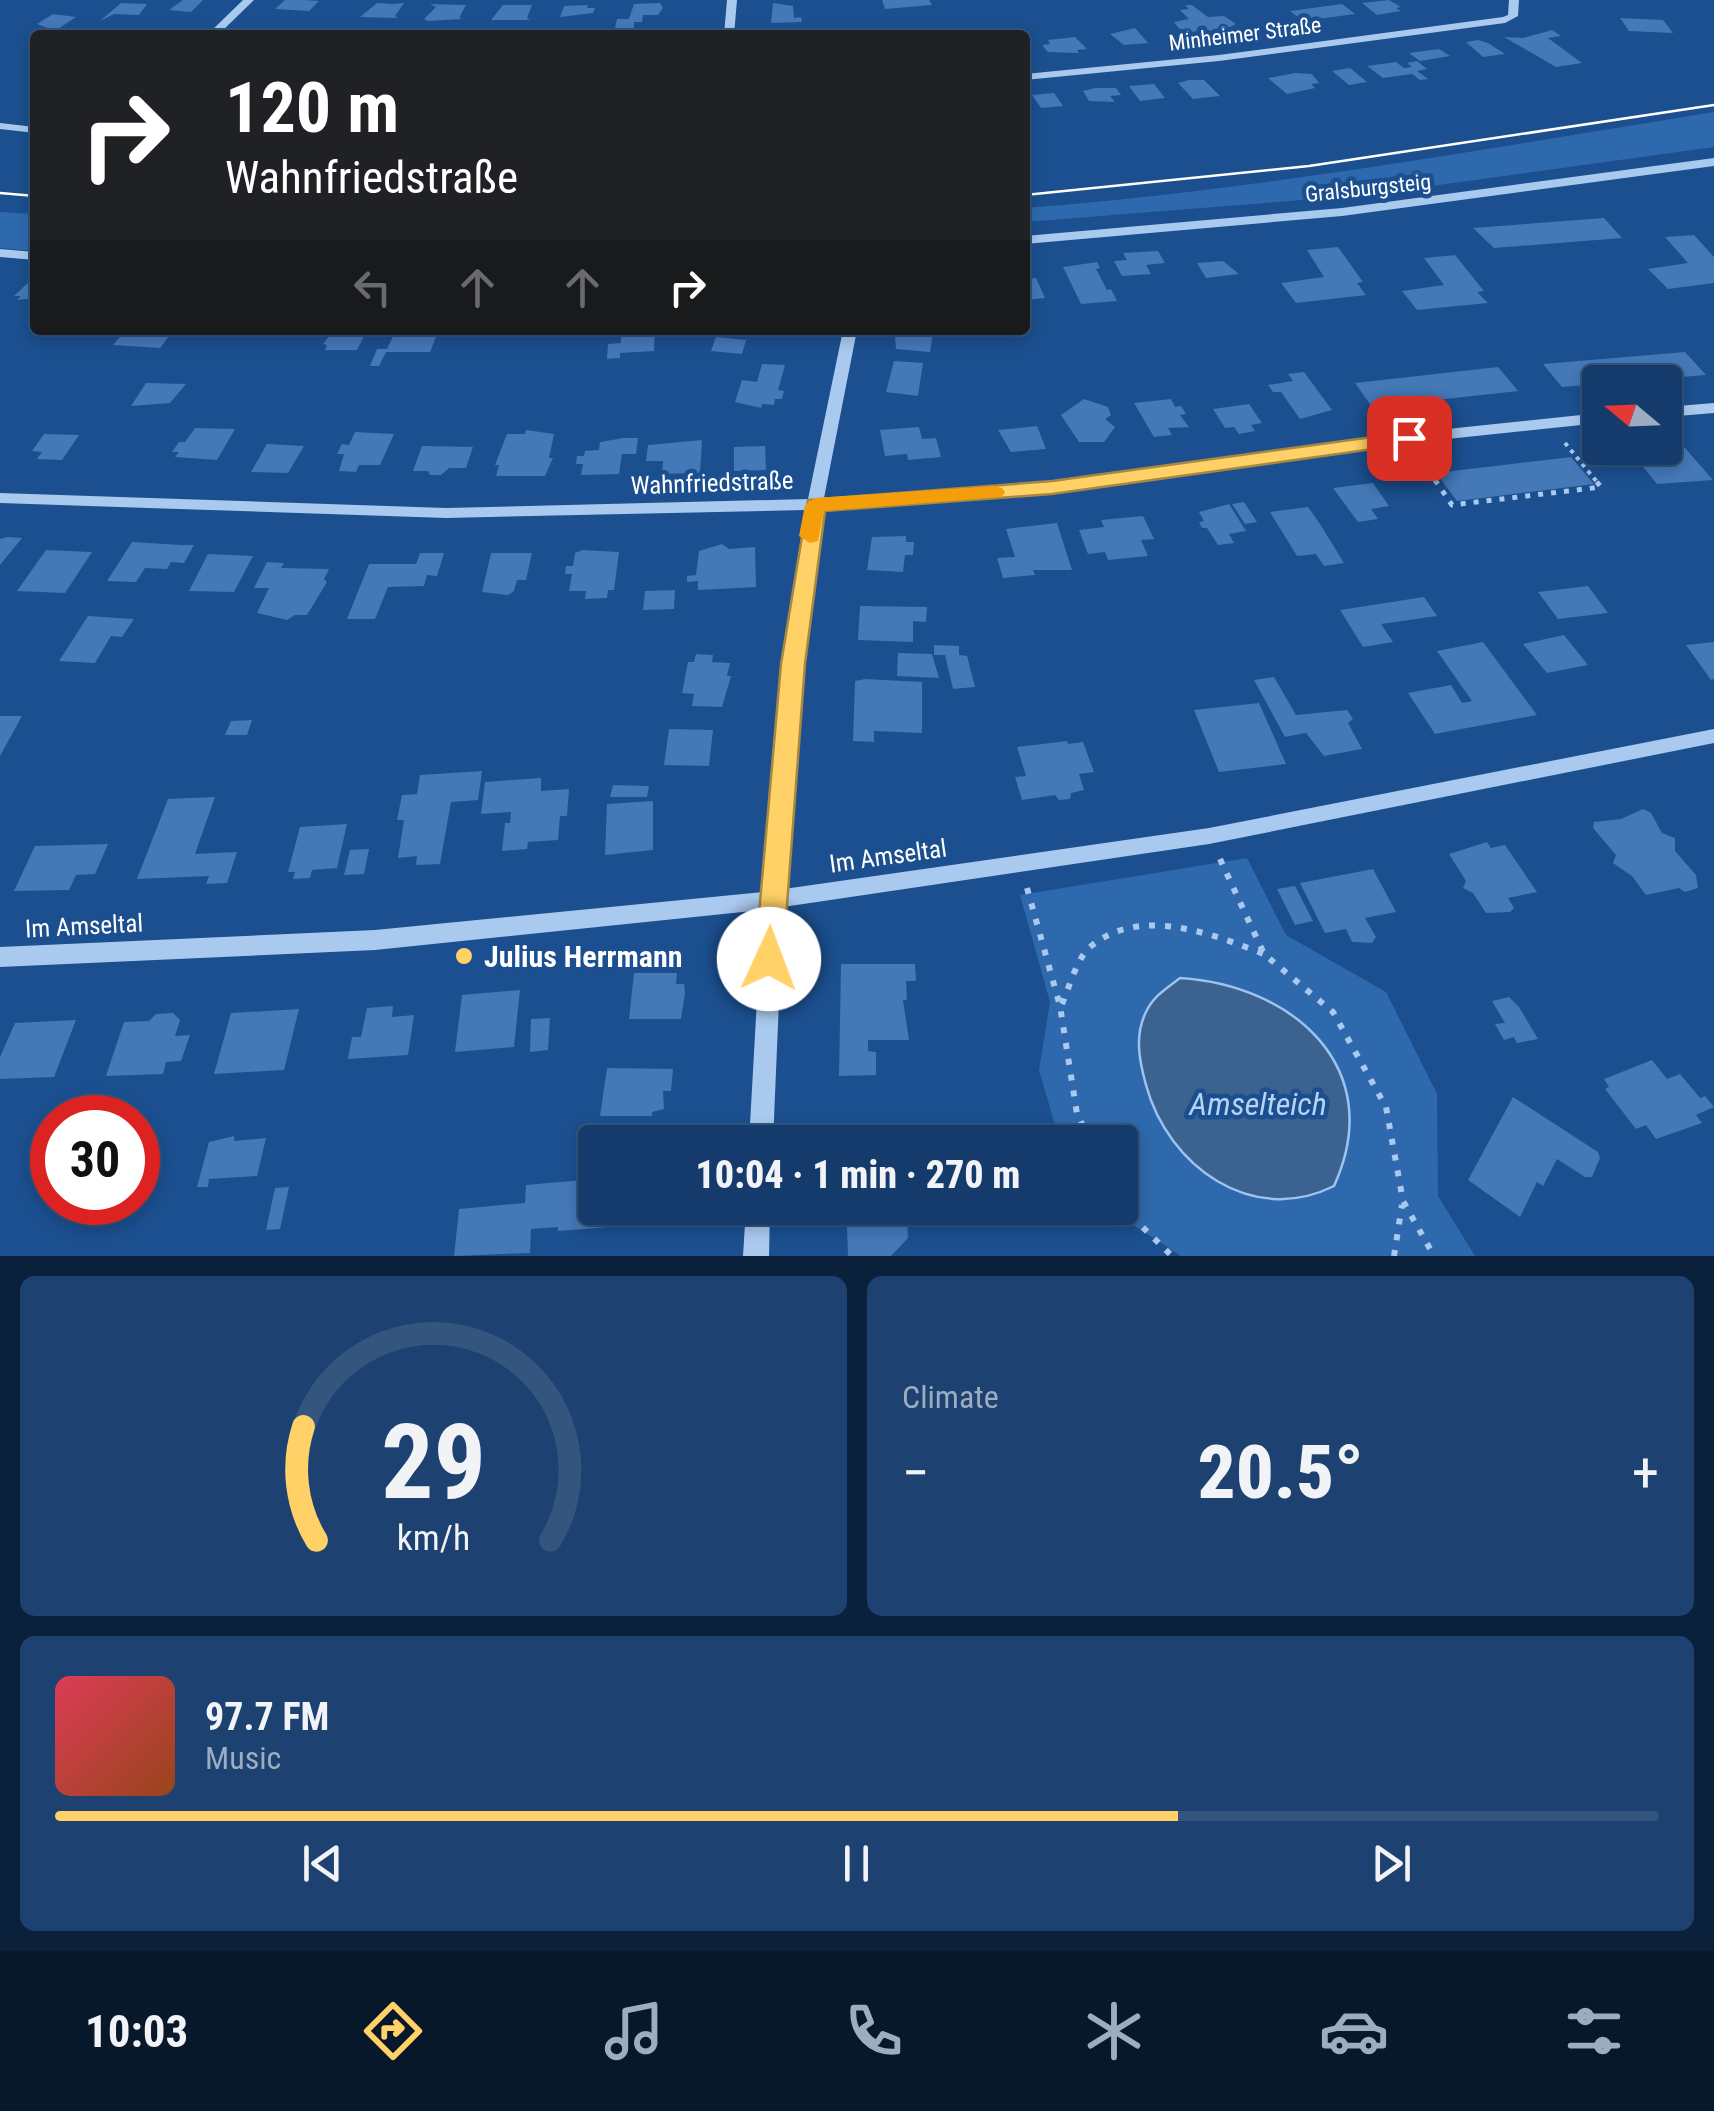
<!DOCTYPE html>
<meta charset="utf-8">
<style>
body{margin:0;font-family:"Roboto Condensed",sans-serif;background:#1d4271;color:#f1f3f6;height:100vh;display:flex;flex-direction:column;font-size:38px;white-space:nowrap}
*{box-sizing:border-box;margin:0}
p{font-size:32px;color:#9dadc1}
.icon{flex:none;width:55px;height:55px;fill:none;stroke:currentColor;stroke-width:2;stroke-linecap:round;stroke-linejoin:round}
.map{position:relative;height:1256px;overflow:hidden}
.panel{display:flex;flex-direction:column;gap:20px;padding:20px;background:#0b203b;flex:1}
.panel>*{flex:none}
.banner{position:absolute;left:30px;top:30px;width:1000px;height:305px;border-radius:10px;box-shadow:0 5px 15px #0003,0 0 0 2px #33557e;background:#202124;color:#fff;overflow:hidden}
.needle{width:65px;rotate:289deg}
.controls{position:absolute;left:1582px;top:365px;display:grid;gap:20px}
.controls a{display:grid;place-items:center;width:100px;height:100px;border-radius:10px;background:#143b6b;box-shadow:0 5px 15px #0003,0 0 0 2px #33557e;font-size:50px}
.speed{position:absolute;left:30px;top:1095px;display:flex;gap:20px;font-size:50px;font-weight:700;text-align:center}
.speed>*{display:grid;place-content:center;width:130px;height:130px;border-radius:50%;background:#143b6b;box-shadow:0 5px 15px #0003,0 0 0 2px #33557e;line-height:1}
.speed .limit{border:15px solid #d22;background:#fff;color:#111}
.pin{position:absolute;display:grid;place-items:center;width:85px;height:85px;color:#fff;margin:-42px;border-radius:20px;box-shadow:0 5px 15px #0006}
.me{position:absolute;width:110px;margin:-55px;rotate:2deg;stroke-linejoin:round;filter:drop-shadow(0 0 8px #0008)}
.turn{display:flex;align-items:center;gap:35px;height:210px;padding:0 30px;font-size:45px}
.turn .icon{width:130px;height:130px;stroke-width:2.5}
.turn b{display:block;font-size:70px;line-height:85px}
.lanes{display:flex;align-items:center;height:95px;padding:0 30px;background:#0003;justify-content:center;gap:50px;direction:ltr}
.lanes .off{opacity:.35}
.big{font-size:75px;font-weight:800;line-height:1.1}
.panel .tile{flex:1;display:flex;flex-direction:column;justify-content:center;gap:15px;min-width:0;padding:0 35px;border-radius:15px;background:#1d4271}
.panel .dial{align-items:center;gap:0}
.dial svg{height:260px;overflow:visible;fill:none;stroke:#33557e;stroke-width:7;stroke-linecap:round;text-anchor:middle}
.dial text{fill:#f1f3f6;stroke:none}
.song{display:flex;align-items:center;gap:30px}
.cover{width:120px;height:120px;border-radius:15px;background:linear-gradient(135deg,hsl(350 70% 55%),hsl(20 70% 35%))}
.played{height:10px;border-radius:5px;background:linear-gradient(90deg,#ffd166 70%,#33557e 70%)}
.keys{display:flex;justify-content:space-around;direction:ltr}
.heat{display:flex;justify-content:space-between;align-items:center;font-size:55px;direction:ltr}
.panel .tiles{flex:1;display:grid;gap:20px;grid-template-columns:1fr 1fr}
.tile:last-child{grid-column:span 2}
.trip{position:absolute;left:578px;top:1125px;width:560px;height:100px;border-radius:10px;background:#143b6b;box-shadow:0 5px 15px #0003,0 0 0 2px #33557e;font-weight:800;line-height:100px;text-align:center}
.menu{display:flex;height:160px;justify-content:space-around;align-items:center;background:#08182b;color:#9dadc1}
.menu .icon{width:70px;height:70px}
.menu .selected{color:#ffd166}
.menu b{font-size:45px;color:#f1f3f6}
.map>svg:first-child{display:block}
</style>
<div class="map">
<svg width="1714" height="1256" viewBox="0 0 1714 1256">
<rect width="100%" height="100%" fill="#1b4f8f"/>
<!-- green -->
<g fill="#2e69ad">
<path d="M1714,112V147L1366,195L1025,222V208C1256,190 1486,149 1714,112Z"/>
<path d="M0,212L35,214V251L0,248Z"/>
<path d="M1247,858L1286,935L1386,992L1437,1094L1438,1196L1475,1256H1181L1107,1208H1120V1142H1060L1039,1070L1050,1002L1020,895Z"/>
</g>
<!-- water -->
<path fill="#3c6290" stroke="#9cc4f0" stroke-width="2.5" d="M1180,978C1293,985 1388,1068 1334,1186C1252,1227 1168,1166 1146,1085C1139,1060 1134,1034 1147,1010C1154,996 1167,988 1180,978Z"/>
<!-- building -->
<g fill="#4478b7">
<path d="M183,0H203L191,12L169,10Z"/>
<path d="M285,0H304L319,1L309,11L275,9Z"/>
<path d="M882,0H929L932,5L885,9Z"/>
<path d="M1389,0L1401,7L1396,8L1401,11L1377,15L1362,3Z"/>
<path d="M121,3L147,4L139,15L114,14L100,21Z"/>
<path d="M377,3L394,4L404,3L395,16L398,18L360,17Z"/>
<path d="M660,3L663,8L658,15H643L642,22H634V35L615,28L617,19H629L634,4Z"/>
<path d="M773,3L793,6L794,18L801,17L802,22L771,23Z"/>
<path d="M430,4L466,5L459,18L463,19L428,21L424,19L436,7Z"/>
<path d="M1342,4L1355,14L1303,21L1290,11Z"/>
<path d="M503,5H532L527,18L530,20H491Z"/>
<path d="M588,5L587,8H595L593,13L560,17L564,6Z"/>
<path d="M1185,5H1192L1208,17L1224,16L1236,24L1222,31L1194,34L1181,31L1174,22L1189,19L1180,10L1189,9Z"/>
<path d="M53,14L76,17L55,31L37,24Z"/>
<path d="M1620,18L1663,20L1673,33L1629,31Z"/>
<path d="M1135,28L1148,43L1124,45L1110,34Z"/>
<path d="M1552,30L1561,36L1548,38L1582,63L1556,67L1504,37L1523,38Z"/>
<path d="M1075,37L1087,49L1077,50L1079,53L1048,52L1042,45L1050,44L1048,40Z"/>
<path d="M1478,40L1488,43L1505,54L1483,57L1466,42Z"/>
<path d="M1439,49L1450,56L1420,61L1409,53Z"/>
<path d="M1417,61L1427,69L1417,71L1428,79L1420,80L1412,74L1383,78L1367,66L1396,62L1404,68L1412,67L1407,63Z"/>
<path d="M1350,68L1367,82L1349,85L1332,71Z"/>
<path d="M1295,73L1312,74L1319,83L1311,84L1315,88L1287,94L1268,78Z"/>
<path d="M1189,80H1204L1220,96L1193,99L1178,83Z"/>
<path d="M1154,84L1165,98L1140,101L1129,86Z"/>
<path d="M1095,88H1116L1121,95L1110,96L1115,102L1089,101L1083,91Z"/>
<path d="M1054,93L1063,106L1041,108L1032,95Z"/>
<path d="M1604,218L1622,238L1494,248L1473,228Z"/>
<path d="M1694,235L1714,257V283L1668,289L1648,269L1688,263L1665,237Z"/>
<path d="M1338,247L1363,282L1357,283L1366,295L1296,303L1281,283L1324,277L1307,250Z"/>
<path d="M1158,251L1165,263L1146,265L1151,274L1122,276L1114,261L1127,260L1123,253Z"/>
<path d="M1455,255L1484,291L1477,292L1488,303L1417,310L1402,291L1444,285L1424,258Z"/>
<path d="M1223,261L1239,274L1206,278L1197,263Z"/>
<path d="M1097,262L1100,268L1096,269L1107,290L1111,289L1117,301L1081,304L1063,267Z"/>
<path d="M35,276V298L17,300L21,296H14Z"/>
<path d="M1036,278L1045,298L1025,300V279Z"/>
<path d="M126,330H160L173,331L160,348L113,345Z"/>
<path d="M334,330H367L357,350H325L327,345L323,344Z"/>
<path d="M655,330L654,351L620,353V358L607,359L608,344L621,343V331Z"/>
<path d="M899,330L933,332L930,352L896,349L895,336Z"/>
<path d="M395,332H438L430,352H386L379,366H370L377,349H387Z"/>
<path d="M716,337L746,340L742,354L711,351Z"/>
<path d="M1685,352L1706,375L1562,387L1543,364Z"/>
<path d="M894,361L923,363L918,396L886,392Z"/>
<path d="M762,364L785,365L778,390L784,391L782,399H775L774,405L762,404L761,408L735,402L742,380L757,382Z"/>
<path d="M1498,367L1518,391L1372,407L1355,383Z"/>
<path d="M1304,372L1332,410L1300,419L1281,392H1273L1268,385L1293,381L1288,374Z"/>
<path d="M146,383L186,384L170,403L131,406Z"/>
<path d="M1084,399L1108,407L1111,415L1105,419L1115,427L1104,442H1079L1061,415Z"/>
<path d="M1171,399L1175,407L1181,406L1186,414L1180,415L1189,427L1168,428L1172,435L1154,437L1134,403Z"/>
<path d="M1249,404L1262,423L1251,425L1255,431L1239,434L1234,427L1225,428L1213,409Z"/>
<path d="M1037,426L1046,449L1011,452L998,430Z"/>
<path d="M919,427L922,439L936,438L941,457L908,460L907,454L885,456L880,430Z"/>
<path d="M195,428L235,429L217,460L175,457L179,452H172L179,442H185Z"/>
<path d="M526,430L554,434L549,458H553L545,476H496L499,465H495L507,434H525Z"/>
<path d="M355,432L394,434L380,465H359L356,472L339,471L344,454H337L342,444L349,445Z"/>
<path d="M44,434L79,435L62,460L37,459L42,452L32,451Z"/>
<path d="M624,438H638L636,454H622L619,474L581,475L583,464H576L577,456H584L585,451L599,450L600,442Z"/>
<path d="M702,440L700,473L662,474L663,461H646L648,445Z"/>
<path d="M267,444L304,446L288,473L251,472Z"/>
<path d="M422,446L473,447L466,468H449L441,475H430L428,471H413Z"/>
<path d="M765,446L766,470L734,471V447Z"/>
<path d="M1685,448L1713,480L1657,484L1631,452Z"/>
<path d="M1571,457L1594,484L1457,501L1436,473Z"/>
<path d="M1373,483L1389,506L1371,509L1378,519L1358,522L1333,488Z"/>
<path d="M1244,502L1257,522L1245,524L1232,504Z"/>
<path d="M1229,504L1246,531L1229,534L1234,543L1218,545L1207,528H1202L1199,522L1204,521L1199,512Z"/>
<path d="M1308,507L1320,524L1344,563L1324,566L1316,554L1297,556L1270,512Z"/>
<path d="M1143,516L1154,539L1141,540L1148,556L1108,560L1105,552L1088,554L1079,530L1104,527L1101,520Z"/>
<path d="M1057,523L1072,570H1033L1035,575L1003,578L997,558L1015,557L1006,529Z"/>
<path d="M906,536V542H914L913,555H905L903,572L867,570L872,537Z"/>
<path d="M7,537L22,538L0,565V539Z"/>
<path d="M132,542L182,545H194L184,563L171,562L167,569L145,568L136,582L107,581Z"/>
<path d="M722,544L729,549L755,547L756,587L698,590V581L687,582V576L696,575L699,551Z"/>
<path d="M46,550L92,552L65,593L17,591Z"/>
<path d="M582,550L619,552L614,590H608L607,598L585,599L586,591H569L572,574H565L566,566H573L575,553Z"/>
<path d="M420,553H444L437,576L427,575L424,586L388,587L375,619H347L369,564H416Z"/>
<path d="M491,553H532L526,580H517L514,591L508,595L482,592Z"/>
<path d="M208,554L253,556L234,592L189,591Z"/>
<path d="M267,562L284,563L281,568L329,569L324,579L327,582L307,615H295L287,620L257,613L269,588H254Z"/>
<path d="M1588,586L1608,613L1558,619L1538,592Z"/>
<path d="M675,590L674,609L643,610L645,591Z"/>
<path d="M1424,597L1437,616L1381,624L1393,642L1363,647L1340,610Z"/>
<path d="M860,606L927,607L926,622L913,621V642L858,640Z"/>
<path d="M88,616L134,619L122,637L111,636L95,663L59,661Z"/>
<path d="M1564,635L1588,665L1547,673L1523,644Z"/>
<path d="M1483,642L1537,715L1435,734L1408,693L1451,685L1462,703L1472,701L1437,651Z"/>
<path d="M1714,642V679L1711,680L1686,645Z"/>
<path d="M934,645L959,646V655L967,656L975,687L953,689L945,655H934Z"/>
<path d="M898,653L932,654L939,678L897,676Z"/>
<path d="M696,654L713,655L712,662L730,663L727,676H731L722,707L692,706L694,694L682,693L688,662H694Z"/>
<path d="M1274,677L1296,715L1347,710L1353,719L1348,723L1362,749L1324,756L1306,733L1285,737L1254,680Z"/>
<path d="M865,679L922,682V733L874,731V742L853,741L855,681Z"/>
<path d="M1259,703L1286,764L1219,772L1194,710Z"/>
<path d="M0,716H22L0,756Z"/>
<path d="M252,720L247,735H225L231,721Z"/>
<path d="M669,729L713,730L709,766L664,765Z"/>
<path d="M1067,741L1068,744L1083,742L1094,772L1079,774L1084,790L1071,793L1070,799L1059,800L1055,795L1022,800L1015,777L1026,776L1017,747Z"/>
<path d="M482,771L478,800L451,802L440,864L416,865L417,856L398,858L404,820H397L402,795L417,794L420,775Z"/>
<path d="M541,778V791L569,789L567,816H560L558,840L528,842L527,849L502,851L505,823H510L511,812L481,814L485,782Z"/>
<path d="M613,785L649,786L647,797H610Z"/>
<path d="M215,797L195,854L237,852L227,883L206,884L209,876L137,879L168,799Z"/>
<path d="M653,801V850L605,855L607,804Z"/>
<path d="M1643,809L1651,813L1662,833L1675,838V851L1696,875L1698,888L1685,892L1679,888L1646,895L1632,876L1613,863L1616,855L1593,828L1594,822L1621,819Z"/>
<path d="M347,824L337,868L312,870L310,878L293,879L295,872H288L300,827Z"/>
<path d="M1487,842L1491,848L1505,845L1537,892L1508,898L1514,908L1510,912L1486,913L1473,893L1463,888L1466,881L1449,854Z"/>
<path d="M108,844L95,874L76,875L69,890L14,891L35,846Z"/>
<path d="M369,849L364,874L344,875L350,850Z"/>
<path d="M1373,869L1396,912L1365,918L1376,937L1372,943L1352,942L1346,929L1325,933L1300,883Z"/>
<path d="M1295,886L1313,921L1295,925L1277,889Z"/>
<path d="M841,964H915L916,981H906L907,1000H903L909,1040H868V1051L876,1052V1075L839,1076Z"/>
<path d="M634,973H677L676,984H684L685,993L681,1019H629Z"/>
<path d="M520,990L514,1047L455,1052L462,995Z"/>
<path d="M1509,997L1519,1007L1538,1039L1517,1043L1514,1037L1504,1040L1495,1024L1505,1023L1492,1001Z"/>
<path d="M393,1006L392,1017L414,1015L408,1055L348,1059L352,1037H361L367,1008Z"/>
<path d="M299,1009L284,1070L214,1074L231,1013Z"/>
<path d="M173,1013L180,1020L175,1036L190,1035L181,1061L166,1062L163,1074L106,1076L124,1022L149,1021L156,1014Z"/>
<path d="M550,1018L548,1050L530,1052L531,1019Z"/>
<path d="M76,1020L54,1077L0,1079V1057L15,1023Z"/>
<path d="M1652,1060L1667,1079L1680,1074L1700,1098L1705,1096L1714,1107L1696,1115L1702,1123L1656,1139L1646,1125L1636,1129L1605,1089L1609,1087L1604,1079Z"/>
<path d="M607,1068L673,1069L671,1091H663L664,1109L652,1112V1116H600Z"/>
<path d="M1513,1097L1598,1152L1600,1158L1592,1177H1585L1557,1159L1543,1186L1537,1182L1520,1217L1468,1180Z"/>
<path d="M234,1136V1141L266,1138L257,1176L209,1179L208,1187H197L209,1142Z"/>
<path d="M595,1179V1208H610L609,1227L558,1231V1227L531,1229L530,1253L454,1256L459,1209L525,1203L526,1185Z"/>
<path d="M289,1187L280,1229L266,1230L275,1188Z"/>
<path d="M907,1218L908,1238L891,1256H848L847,1227H862V1220Z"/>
</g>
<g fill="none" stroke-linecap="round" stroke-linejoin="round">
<!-- path-far2 -->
<g stroke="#a9c9ee" stroke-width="4" stroke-dasharray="4 5" stroke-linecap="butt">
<path d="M1565,443L1597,482"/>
<path d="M1420,458L1436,482"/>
</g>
<!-- path-far1 -->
<path stroke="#a9c9ee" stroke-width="5" stroke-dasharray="5 8" stroke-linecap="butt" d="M1435,480L1452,505L1601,487L1595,480"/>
<!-- path -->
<g stroke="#a9c9ee" stroke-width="6" stroke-dasharray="6 10" stroke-linecap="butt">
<path d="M1220,859L1264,954L1333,1012L1386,1107L1403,1201L1434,1256"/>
<path d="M1027,888L1060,1006L1077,1114L1091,1142"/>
<path d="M1062,1004C1069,988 1077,958 1090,947C1140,905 1212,934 1264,954"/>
<path d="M1120,1205L1172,1256"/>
<path d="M1394,1256L1402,1205"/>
</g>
<!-- minor -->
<g fill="#a9c9ee" fill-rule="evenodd">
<path d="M243,0H254L218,35H207Z"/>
<path d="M727,0H737L734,35H724Z"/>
<path d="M1509,0H1519L1518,16L1505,23L1219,61L1025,80V74L1219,55L1503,17L1508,15Z"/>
<path d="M0,123L35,127V133L0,129Z"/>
<path d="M1714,158V166L1342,216L1025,244V236L1342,208Z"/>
<path d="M0,249L35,252V260L0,257Z"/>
<path d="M843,330H857L824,498L1051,482L1409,433L1600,413V423L1409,443L1051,492L822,509L795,734L784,889L1209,828L1714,729V743L1209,844L783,907L773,1142H749L762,910L375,950L0,967V947L375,930L763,892L776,734L806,510L446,518L0,503V493L446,508L808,499Z"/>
<path d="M1714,403V413L1665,417V407Z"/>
<path d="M746,1208H770L769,1256H743Z"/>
</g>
<!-- tram -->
<g stroke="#fff" stroke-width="2.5">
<path d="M0,193L35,196"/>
<path d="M1025,195L1309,166L1714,105"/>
</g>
</g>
<!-- route -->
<path fill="#ffd166" stroke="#a68842" stroke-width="2.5" d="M1409,432L1416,434V443L1052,494L825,511L805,664L783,959L779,968L769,971L759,968L755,959L781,664L808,500L1052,481Z"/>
<!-- slow -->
<path fill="#f59e0b" d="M994,486L1002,488L1005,492L1002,497L824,511L818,541L810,543L799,536L805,505L815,498Z"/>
<!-- markers -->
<circle fill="#ffd166" stroke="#1b4f8f" stroke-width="4" cx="464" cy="956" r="10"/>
<g text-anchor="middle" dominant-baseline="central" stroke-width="9" stroke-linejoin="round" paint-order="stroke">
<!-- far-street labels -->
<g font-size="22" fill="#fff" stroke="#1b4f8f">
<text transform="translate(1245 34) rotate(-7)">Minheimer Straße</text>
<text transform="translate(1368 188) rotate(-6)">Gralsburgsteig</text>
</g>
<!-- street labels -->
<g font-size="25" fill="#fff" stroke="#1b4f8f">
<text transform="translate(712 483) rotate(-2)">Wahnfriedstraße</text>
<text transform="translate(888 856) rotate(-8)">Im Amseltal</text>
<text transform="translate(84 926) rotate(-3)">Im Amseltal</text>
</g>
<!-- near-poi labels -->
<g font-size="30" font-weight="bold" fill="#fff" stroke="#1b4f8f" text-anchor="start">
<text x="484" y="956">Julius Herrmann</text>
</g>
<!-- near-water labels -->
<g font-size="32" font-style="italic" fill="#b5d3f5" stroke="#1b4f8f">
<text x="1258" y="1104">Amselteich</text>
</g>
</g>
</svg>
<div class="controls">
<a><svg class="needle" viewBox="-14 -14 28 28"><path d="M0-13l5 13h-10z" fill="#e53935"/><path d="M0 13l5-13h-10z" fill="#9dadc1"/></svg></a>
</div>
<div class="speed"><div class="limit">30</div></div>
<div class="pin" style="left:1409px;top:438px;background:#d93025"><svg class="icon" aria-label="arrive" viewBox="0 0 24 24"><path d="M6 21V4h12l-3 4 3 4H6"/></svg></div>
<svg class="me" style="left:769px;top:959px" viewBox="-20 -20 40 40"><circle r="19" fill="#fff"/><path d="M0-13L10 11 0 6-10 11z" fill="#ffd166"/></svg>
<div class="trip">10:04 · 1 min · 270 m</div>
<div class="banner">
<div class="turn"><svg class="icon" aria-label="right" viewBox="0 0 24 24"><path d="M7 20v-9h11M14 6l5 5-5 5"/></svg><div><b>120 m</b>Wahnfriedstraße</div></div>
<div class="lanes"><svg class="icon off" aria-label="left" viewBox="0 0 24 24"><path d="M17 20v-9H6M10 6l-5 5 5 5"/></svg><svg class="icon off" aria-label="ahead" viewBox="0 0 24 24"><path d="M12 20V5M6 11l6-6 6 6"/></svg><svg class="icon off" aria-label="ahead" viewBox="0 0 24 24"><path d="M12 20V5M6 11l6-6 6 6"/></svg><svg class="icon" aria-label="right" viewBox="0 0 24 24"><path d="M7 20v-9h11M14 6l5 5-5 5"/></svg></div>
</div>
</div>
<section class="panel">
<div class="tiles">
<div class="tile dial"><svg viewBox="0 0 100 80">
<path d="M14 69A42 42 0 1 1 86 69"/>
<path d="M14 69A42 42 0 0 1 10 34" stroke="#ffd166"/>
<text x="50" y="56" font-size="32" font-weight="700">29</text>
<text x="50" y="72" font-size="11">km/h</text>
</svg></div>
<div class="tile"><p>Climate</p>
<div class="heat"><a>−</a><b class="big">20.5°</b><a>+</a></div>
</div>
<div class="tile">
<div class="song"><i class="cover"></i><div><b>97.7 FM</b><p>Music</p></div></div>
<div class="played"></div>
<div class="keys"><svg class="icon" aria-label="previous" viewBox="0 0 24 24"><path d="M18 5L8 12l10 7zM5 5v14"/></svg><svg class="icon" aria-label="pause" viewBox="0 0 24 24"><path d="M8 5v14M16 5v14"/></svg><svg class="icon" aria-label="next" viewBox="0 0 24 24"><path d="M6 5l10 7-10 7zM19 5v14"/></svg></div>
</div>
</div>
</section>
<nav class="menu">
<b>10:03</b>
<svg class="icon selected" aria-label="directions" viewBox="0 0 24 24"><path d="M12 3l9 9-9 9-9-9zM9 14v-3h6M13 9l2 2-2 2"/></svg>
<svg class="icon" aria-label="music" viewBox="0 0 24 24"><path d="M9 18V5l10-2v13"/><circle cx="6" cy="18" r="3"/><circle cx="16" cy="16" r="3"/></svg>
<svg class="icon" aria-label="phone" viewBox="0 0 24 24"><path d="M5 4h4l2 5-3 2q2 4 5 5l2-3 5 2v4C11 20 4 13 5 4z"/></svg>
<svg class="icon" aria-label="climate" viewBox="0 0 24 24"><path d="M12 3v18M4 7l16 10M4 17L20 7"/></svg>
<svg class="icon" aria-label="car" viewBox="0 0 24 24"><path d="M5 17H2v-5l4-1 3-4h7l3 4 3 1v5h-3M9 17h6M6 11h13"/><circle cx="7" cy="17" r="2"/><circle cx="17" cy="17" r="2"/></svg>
<svg class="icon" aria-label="filters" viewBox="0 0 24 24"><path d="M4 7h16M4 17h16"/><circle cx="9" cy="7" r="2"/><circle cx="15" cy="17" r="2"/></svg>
</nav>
